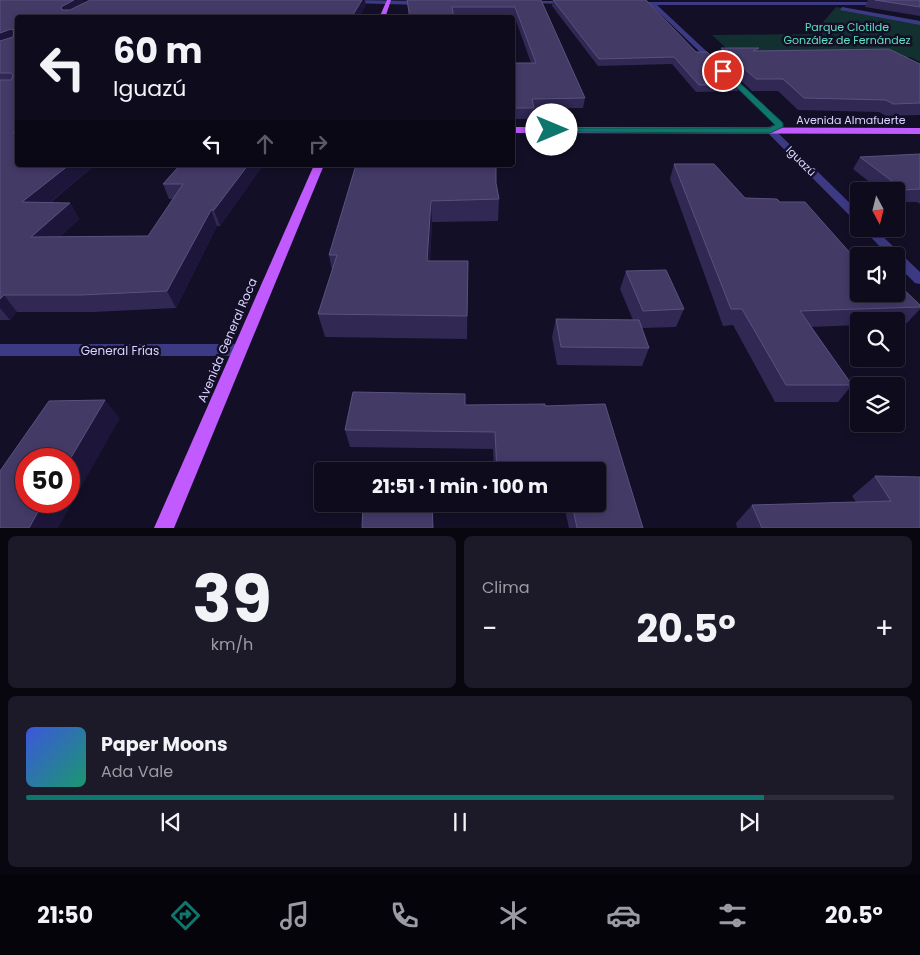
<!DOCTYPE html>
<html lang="es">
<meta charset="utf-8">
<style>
body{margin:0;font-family:Poppins,sans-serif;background:#1c1929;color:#f1f3f6;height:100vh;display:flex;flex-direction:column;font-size:19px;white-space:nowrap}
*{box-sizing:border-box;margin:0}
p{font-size:16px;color:#9b9ba3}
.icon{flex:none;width:28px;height:28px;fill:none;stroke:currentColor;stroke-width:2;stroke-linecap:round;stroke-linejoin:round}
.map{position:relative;height:528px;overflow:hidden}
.details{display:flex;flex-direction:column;gap:8px;padding:8px;background:#08060f;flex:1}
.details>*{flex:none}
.hud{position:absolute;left:15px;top:15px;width:500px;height:152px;border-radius:5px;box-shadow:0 2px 8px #0003,0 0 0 1px #2e2b3b;background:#0e0b1c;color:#f1f3f6;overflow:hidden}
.needle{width:32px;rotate:173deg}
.controls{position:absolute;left:850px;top:182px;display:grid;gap:10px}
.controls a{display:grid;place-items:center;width:55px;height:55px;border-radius:5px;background:#0e0b1c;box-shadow:0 2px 8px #0003,0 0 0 1px #2e2b3b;font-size:25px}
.speed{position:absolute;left:15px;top:448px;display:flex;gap:10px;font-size:25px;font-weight:700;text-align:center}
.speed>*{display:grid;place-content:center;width:65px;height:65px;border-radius:50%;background:#0e0b1c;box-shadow:0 2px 8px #0003,0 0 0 1px #2e2b3b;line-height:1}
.speed .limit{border:8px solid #d22;background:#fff;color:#111}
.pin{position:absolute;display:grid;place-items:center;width:42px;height:42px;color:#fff;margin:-21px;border:2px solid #fff;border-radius:50%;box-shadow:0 1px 5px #0007}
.me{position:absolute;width:55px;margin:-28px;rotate:90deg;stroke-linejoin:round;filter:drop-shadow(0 0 4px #0008)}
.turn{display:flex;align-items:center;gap:18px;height:105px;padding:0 15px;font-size:22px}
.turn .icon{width:65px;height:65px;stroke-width:2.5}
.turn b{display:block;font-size:35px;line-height:42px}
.lanes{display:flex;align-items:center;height:48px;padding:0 15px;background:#0003;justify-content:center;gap:25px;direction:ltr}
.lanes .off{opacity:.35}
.big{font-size:38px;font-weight:700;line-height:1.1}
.details .card{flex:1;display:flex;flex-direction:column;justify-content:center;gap:8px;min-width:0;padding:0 18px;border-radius:8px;background:#1c1929}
.details .dial{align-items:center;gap:0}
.dial b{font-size:65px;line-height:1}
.song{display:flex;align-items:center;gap:15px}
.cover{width:60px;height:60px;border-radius:8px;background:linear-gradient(135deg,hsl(230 70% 55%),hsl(160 70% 35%))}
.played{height:5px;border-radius:2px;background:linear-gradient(90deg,#0f766e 85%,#2e2b3b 85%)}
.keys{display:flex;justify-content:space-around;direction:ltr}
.heat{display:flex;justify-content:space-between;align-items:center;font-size:28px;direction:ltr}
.details .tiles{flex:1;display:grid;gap:8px;grid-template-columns:1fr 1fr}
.card:last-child{grid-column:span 2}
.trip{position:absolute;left:314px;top:462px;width:292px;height:50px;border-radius:5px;background:#0e0b1c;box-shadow:0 2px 8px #0003,0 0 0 1px #2e2b3b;font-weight:700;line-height:50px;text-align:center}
.tab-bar{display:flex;height:80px;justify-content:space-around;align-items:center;background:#06040b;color:#9b9ba3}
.tab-bar .icon{width:35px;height:35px}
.tab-bar .current{color:#0f766e}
.tab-bar b{font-size:22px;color:#f1f3f6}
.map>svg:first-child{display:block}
</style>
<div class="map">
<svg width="920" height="528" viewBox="0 0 920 528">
<rect width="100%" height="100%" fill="#130f26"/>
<!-- green -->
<path fill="#12302f" d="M836,7L920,21V62L910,57H736L712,35L813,34Z"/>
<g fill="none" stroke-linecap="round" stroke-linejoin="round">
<!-- minor -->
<g fill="#3d3a85" fill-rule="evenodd">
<path d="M350,0L422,1L425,3L422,5L348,3Z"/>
<path d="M570,1L572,4L522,3L525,1Z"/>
<path d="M630,2H884L882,5H657L783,123V127L776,131L859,212V222L855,221L767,132V128L775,124L651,5H632Z"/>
<path d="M842,7L920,21V25L840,10Z"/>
<path d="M863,229H875L920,272V284L915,283L896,264V256H889Z"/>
<path d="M0,344H239L244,346L246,350L244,354L239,356H0Z"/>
</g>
<!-- major -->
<g fill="#c25bff" fill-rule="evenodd">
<path d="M387,0H391L385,18H379Z"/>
<path d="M512,127L920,128V134L512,133Z"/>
<path d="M314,165H324L174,528H154Z"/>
</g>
</g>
<!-- wall -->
<g fill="#312854">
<path d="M0,0H83L84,3L366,6L18,18V165H95L50,203H70L79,219L60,237L148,236L173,199H169L163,184L180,165H263L220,226H217L176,308L93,312H17L10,320H0Z"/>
<path d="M407,0H541L585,98L583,108L534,109L533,119H512V63H531L514,15H454V18H409Z"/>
<path d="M553,0L696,52L741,84L738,91L696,92L672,64L598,66L552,6Z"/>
<path d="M868,0H920V16L865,7Z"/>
<path d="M721,48L920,64V115L886,116L879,112L798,110L778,91H752L718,59Z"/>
<path d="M920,154V204L917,202H896V191H881L853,169L860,157Z"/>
<path d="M674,164L745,198L780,202L859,263L920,305V309L907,323L896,324V321H859V325L811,327L852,385L838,402H775L733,325L723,326L670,179Z"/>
<path d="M356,165L496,183L499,199L498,221L432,222L430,261H468L467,339L325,337L318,314L332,271L329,255Z"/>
<path d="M626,271L684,309L676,327L642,328L649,348L642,366L557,365L552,337L556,319L633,320L620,289Z"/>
<path d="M465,405L545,406L643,528H569L565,510L497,511L496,504H598V471H494L493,449L350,447L345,430Z"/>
<path d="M875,476L920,528H737L736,523L752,505L856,502L852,496Z"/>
</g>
<!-- shaded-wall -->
<g fill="#1d163a">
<path d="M74,0H83L86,6L66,16L62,10L61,7Z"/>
<path d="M362,0H365L366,6L359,18H351Z"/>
<path d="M11,29L17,39L0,47V33Z"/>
<path d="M69,165H95L32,217L22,202Z"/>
<path d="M248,165H263L220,226L214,210Z"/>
<path d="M431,201L432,222L428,283L427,261Z"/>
<path d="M70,203L79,219L43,253L31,237Z"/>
<path d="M211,210L217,226L176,308L167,291Z"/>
<path d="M4,295L17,312L10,320L0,308V299Z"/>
<path d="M105,400L120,418L58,528H29L44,501H69V461Z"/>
</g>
<!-- building -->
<g fill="#433a66" stroke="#5a527e">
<path d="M0,0H74L61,7L62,10H70L90,0H362L351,18H18V130L13,133H18V165H69L22,202L70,203L31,237L148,236L183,184H163L180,165H248L214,210H211L167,291L81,295H4L0,299V80H11L13,75L11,73H0V41L13,37L14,30L11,29L0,33Z"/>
<path d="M407,0H541L585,98L532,99L534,108H512V63H536L515,7H452L454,18H410Z"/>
<path d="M553,0H646L696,52H707L741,84L699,85L674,57L599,59Z"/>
<path d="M875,0H920V7Z"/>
<path d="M721,48H759L753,51L889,49L920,64V103L893,104L886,100L804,98L783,79H756Z"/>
<path d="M920,154V189L904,190L860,157Z"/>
<path d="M674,164H714L745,198L777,199L780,202H805L859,263V294H896V282L920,305V307L800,311L852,385H786L742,309H731Z"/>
<path d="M356,165H496V183L499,199L431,201L427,261H468L467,316L318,314L337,255H329Z"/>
<path d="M666,270L684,309L643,311L626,271Z"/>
<path d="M556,319L639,320L649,348L561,347Z"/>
<path d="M353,392L465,394V405L545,404V406L605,404L643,528H577L572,504H598V471H497L495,432L345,430Z"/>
<path d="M105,400L69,461V459H26V501H44L29,528H0V471L49,401Z"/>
<path d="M875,476L920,477V528H762L752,505L891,501Z"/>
<path d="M363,504H432L433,528H362Z"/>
</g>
<!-- route -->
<path fill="#0f766e" stroke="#0a4d48" d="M721,69H725L783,123V127L770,133L552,132L548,130L552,128H769L775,125L721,72Z"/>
<g text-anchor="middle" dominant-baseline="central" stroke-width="5" stroke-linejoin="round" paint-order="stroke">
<!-- far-park labels -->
<g font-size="11" fill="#5fe0c0" stroke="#130f26">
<text x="847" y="27">Parque Clotilde<tspan x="847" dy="13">González de Fernández</tspan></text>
</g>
<!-- far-street labels -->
<g font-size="11" fill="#d9d4ff" stroke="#130f26">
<text x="851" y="120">Avenida Almafuerte</text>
<text transform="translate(801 161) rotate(45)">Iguazú</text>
</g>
<!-- street labels -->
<g font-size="12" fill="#d9d4ff" stroke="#130f26">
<text transform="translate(227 340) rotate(-67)">Avenida General Roca</text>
<text x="120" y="350">General Frías</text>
</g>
</g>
</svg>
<div class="controls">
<a><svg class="needle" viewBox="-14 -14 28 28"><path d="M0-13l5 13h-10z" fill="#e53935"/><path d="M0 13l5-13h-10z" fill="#9b9ba3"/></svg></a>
<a><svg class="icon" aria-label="sound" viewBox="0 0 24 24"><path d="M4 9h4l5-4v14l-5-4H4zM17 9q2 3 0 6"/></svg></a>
<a><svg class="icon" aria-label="search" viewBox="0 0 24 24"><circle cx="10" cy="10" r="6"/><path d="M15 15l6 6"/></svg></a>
<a><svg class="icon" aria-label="layers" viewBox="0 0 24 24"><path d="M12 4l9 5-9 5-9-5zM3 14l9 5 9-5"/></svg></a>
</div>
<div class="speed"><div class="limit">50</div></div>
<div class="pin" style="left:723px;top:71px;background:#d93025"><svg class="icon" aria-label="arrive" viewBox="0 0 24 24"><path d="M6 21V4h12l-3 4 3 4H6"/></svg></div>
<svg class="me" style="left:552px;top:130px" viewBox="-20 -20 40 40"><circle r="19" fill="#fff"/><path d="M0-13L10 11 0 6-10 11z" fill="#0f766e"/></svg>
<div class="trip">21:51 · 1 min · 100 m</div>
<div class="hud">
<div class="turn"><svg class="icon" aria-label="left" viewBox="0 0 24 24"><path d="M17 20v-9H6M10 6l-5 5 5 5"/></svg><div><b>60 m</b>Iguazú</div></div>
<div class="lanes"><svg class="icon" aria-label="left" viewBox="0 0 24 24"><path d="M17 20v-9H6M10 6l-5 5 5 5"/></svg><svg class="icon off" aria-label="ahead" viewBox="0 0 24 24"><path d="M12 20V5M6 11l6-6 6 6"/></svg><svg class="icon off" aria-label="right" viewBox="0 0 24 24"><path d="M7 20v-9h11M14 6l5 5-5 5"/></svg></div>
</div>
</div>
<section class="details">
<div class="tiles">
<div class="card dial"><b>39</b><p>km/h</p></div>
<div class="card"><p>Clima</p>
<div class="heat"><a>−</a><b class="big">20.5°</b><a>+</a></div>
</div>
<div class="card">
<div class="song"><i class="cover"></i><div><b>Paper Moons</b><p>Ada Vale</p></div></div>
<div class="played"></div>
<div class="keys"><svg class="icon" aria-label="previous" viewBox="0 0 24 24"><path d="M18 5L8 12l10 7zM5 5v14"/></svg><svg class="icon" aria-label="pause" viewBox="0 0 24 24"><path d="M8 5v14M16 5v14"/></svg><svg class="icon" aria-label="next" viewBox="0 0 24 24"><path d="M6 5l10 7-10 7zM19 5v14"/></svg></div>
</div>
</div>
</section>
<nav class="tab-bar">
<b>21:50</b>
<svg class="icon current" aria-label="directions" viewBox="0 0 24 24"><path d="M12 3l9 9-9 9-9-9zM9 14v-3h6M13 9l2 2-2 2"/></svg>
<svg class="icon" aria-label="music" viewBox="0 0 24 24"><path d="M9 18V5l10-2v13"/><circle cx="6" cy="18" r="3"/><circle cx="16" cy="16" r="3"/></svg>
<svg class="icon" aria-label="phone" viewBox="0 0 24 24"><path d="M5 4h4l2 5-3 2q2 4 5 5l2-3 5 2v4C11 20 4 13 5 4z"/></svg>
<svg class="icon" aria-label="climate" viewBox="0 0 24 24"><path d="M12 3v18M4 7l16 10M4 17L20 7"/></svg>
<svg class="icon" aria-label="car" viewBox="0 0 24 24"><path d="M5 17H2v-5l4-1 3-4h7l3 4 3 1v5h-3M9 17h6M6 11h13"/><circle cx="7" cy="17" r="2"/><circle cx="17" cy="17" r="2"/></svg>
<svg class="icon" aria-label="filters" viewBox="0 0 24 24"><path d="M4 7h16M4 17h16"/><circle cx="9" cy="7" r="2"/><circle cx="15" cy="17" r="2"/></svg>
<b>20.5°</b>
</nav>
